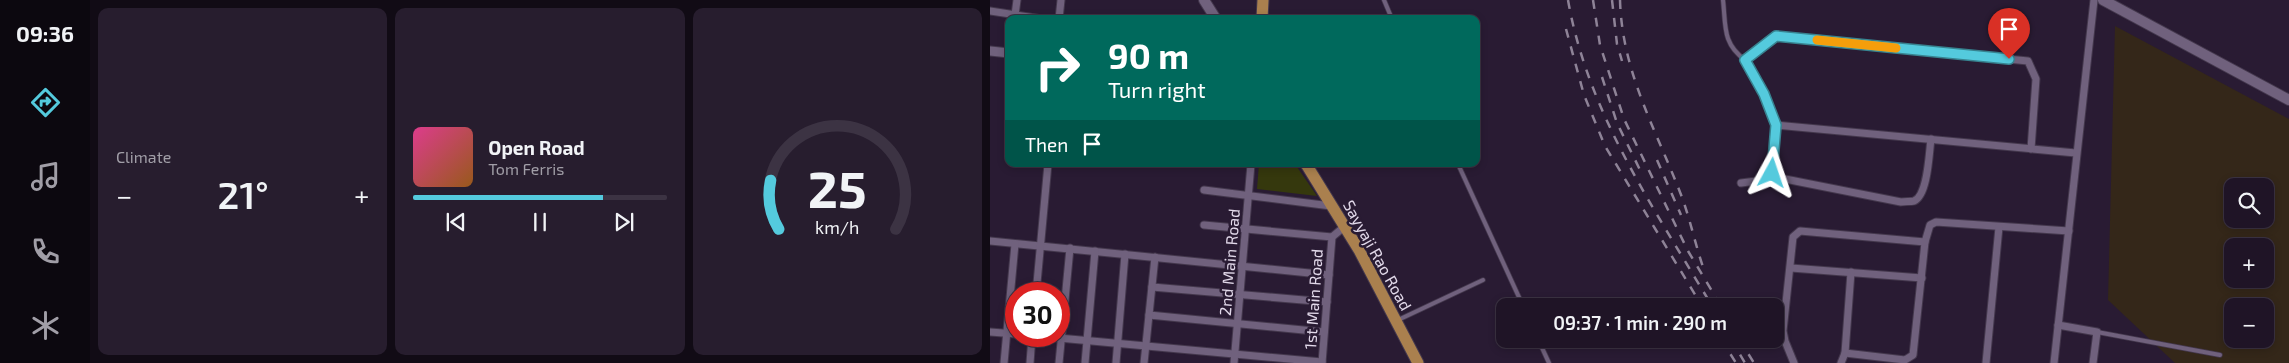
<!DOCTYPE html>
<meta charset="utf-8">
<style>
body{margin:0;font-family:"Exo 2",sans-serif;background:#271d2e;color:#f1f3f6;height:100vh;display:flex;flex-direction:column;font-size:19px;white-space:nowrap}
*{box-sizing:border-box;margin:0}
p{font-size:16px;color:#a19ea7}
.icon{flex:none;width:28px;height:28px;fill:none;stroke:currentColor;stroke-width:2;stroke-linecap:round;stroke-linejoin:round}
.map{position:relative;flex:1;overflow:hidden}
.panel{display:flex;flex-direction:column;gap:8px;padding:8px;background:#110b15;width:900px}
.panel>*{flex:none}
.top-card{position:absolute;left:15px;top:15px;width:475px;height:152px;border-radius:10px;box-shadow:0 2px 8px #0003,0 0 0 1px #3c3343;background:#00695c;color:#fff;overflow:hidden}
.fabs{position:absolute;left:1234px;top:178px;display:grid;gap:10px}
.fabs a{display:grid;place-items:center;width:50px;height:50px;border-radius:10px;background:#1f1426;box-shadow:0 2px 8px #0003,0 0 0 1px #3c3343;font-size:25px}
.speed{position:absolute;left:15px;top:282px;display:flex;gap:10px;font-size:25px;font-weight:700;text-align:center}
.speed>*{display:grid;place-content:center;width:65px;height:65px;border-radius:50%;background:#1f1426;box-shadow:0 2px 8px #0003,0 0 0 1px #3c3343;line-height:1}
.speed .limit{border:8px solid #d22;background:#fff;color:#111}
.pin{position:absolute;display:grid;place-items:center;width:42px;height:42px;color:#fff;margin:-51px -21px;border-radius:50% 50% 50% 0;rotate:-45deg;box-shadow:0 0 5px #0007}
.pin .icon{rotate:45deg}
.me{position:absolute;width:55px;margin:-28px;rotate:5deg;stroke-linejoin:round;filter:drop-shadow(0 0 4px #0008)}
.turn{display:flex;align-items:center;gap:18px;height:105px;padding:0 20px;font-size:22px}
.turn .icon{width:65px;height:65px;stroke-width:2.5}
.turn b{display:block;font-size:35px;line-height:42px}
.then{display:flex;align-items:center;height:48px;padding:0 20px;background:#0003;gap:10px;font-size:19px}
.big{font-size:38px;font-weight:600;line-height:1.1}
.panel .widget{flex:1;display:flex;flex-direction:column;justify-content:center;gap:8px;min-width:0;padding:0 18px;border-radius:10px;background:#271d2e}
.panel .dial{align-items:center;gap:0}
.dial svg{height:130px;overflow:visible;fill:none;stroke:#3c3343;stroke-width:7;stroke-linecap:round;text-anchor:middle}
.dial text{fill:#f1f3f6;stroke:none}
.song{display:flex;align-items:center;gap:15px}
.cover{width:60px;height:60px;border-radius:8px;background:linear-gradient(135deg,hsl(330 70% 55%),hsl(30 70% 35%))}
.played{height:5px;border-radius:2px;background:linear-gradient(90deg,#54cadd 75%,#3c3343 75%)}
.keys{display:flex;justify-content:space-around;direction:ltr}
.heat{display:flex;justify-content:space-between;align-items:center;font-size:28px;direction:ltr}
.panel .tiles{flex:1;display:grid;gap:8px;grid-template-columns:repeat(3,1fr)}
.trip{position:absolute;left:506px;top:298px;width:288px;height:50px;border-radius:10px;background:#1f1426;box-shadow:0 2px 8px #0003,0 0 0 1px #3c3343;font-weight:600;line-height:50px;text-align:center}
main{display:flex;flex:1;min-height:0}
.dock{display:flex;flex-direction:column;width:90px;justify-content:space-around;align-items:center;background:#0c080f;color:#a19ea7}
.dock .icon{width:35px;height:35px}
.dock .current{color:#54cadd}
.dock b{font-size:22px;color:#f1f3f6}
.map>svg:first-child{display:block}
</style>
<main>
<nav class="dock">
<b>09:36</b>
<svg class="icon current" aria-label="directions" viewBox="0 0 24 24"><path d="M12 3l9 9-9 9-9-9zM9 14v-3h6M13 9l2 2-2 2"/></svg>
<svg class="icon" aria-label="music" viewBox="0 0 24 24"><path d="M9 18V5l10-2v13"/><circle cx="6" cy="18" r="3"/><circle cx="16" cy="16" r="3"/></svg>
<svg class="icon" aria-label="phone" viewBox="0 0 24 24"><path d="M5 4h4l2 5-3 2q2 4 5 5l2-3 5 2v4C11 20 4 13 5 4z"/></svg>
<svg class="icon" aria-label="climate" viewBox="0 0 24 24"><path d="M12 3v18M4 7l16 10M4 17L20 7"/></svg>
</nav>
<section class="panel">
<div class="tiles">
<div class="widget"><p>Climate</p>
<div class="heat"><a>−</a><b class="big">21°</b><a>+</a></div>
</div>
<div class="widget">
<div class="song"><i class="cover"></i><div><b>Open Road</b><p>Tom Ferris</p></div></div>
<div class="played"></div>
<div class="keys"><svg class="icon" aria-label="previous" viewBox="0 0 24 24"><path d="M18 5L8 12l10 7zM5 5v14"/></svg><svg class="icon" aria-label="pause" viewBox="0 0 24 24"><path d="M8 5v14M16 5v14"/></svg><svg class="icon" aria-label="next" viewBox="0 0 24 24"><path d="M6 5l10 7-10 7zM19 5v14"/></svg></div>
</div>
<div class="widget dial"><svg viewBox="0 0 100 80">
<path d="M14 69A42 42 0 1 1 86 69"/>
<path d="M14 69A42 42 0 0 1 9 39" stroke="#54cadd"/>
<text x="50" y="56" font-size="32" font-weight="700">25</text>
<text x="50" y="72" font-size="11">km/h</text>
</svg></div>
</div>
</section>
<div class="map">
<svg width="1299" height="363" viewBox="0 0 1299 363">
<rect width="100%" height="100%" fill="#291b33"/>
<!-- industrial -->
<path fill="#342719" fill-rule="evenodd" d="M1125,26L1299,119V363H1185L1118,300ZM1242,186H1275V219H1242ZM1242,246H1275V279H1242ZM1242,306H1275V339H1242Z"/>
<!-- green -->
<path fill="#35380d" d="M269,164H305L327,196L267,189Z"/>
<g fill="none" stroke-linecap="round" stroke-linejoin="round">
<!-- service casing -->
<g stroke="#44384d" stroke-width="5.5">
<g id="service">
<path d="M394,0L402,19"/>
<path d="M733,0C736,26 732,43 755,60"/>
<path d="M468,164L533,306"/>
<path d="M408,320L493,280"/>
<path d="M1107,332L1230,355"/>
<path d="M548,339L559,363"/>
</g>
</g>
<!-- minor casing -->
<g stroke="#44384d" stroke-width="9">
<g id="minor">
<path d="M0,11L52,19"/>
<path d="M25,15L27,0"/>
<path d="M69,19L71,0"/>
<path d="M786,125L1086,153"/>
<path d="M780,176L911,202C915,201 920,202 924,201C938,195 939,153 941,139"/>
<path d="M751,183L774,180L781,173L786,125L774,94L755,60L785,36L1038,61L1046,79L1041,149"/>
<path d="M214,190L341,206"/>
<path d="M214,225L342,237L354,227"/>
<path d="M0,241L339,275"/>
<path d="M801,268L932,278"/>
<path d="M162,287L337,302"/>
<path d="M46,294L58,164"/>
<path d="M159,315L334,332"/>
<path d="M1068,325L1107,332L1103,363"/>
<path d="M0,332L26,334"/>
<path d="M47,336L332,362"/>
<path d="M855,353L915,360L923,355L935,242L940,225L946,222L1079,231"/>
<path d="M14,363L25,244"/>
<path d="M40,363L42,336"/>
<path d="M69,363L80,248"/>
<path d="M95,363L105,251"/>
<path d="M126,363L135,254"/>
<path d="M154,363L165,257"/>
<path d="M244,363L261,164"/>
<path d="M332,363L342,237"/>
<path d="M804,363L795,341L793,331L803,237L810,231L935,242"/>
<path d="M851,363L855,353L861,272"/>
<path d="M996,363L1009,227"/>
<path d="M1064,363L1104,0"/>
</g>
</g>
<!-- tertiary casing -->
<g stroke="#44384d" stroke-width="11">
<path id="tertiary" d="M0,51L19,53"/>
</g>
<!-- secondary casing -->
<g stroke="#44384d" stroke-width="12">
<g id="secondary">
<path d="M214,0L226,19"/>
<path d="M1113,0L1299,100"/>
</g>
</g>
<!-- primary casing -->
<g stroke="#44384d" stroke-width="13">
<g id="primary">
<path d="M272,19L273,0"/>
<path d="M316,164L369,250L428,363"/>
</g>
</g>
<!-- service -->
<use href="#service" stroke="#70617d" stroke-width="4"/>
<!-- minor -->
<use href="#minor" stroke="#70617d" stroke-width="7"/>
<!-- tertiary -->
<use href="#tertiary" stroke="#70617d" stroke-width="9"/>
<!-- secondary -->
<use href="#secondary" stroke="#70617d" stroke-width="10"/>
<!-- primary -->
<use href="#primary" stroke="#aa804e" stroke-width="11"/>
<!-- rail -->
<g stroke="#8e8397" stroke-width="2.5" stroke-dasharray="9 9" stroke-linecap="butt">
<path d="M578,0C598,114 664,208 722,306"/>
<path d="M603,0L610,45L634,119L698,251L728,301"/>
<path d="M622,0L627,44L632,61"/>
<path d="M630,0C632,74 668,133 693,200C701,223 706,247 714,270"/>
<path d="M576,29L594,95L615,146L712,306"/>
<path d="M612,77L627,123L653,176"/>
<path d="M667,160L691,215"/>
<path d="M731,339L746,363"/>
<path d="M741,339L755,363"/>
<path d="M749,339L764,363"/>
</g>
</g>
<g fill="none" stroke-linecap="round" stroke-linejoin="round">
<!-- route casing -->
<g stroke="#378390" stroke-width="12">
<path id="route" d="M782,173L786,125L774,94L755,60L786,36L1019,59"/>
</g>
<!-- route -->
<use href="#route" stroke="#54cadd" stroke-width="9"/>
<!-- slow -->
<path stroke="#f59e0b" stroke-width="9" d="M827,40L906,48"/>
</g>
<g text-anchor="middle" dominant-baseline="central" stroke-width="5" stroke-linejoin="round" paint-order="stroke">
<!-- street labels -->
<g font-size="16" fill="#e2d9ea" stroke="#291b33">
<text transform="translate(388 255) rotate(61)">Sayyaji Rao Road</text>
<text transform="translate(239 262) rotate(-85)">2nd Main Road</text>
<text transform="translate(323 299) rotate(-86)">1st Main Road</text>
</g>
</g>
</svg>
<div class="fabs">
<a><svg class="icon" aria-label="search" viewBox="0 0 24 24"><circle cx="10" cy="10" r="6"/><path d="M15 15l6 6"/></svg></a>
<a>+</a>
<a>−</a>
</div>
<div class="speed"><div class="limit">30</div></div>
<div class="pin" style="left:1019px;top:59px;background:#d93025"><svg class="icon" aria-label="arrive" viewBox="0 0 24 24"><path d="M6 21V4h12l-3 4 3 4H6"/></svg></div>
<svg class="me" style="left:782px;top:173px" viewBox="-20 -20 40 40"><path d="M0-17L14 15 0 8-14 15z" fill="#54cadd" stroke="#fff" stroke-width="4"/></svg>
<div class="trip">09:37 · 1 min · 290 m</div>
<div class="top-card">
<div class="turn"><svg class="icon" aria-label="right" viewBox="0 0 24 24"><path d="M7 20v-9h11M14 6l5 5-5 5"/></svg><div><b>90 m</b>Turn right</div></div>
<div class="then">Then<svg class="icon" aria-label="arrive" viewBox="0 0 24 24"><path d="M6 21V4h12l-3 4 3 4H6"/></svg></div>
</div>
</div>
</main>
